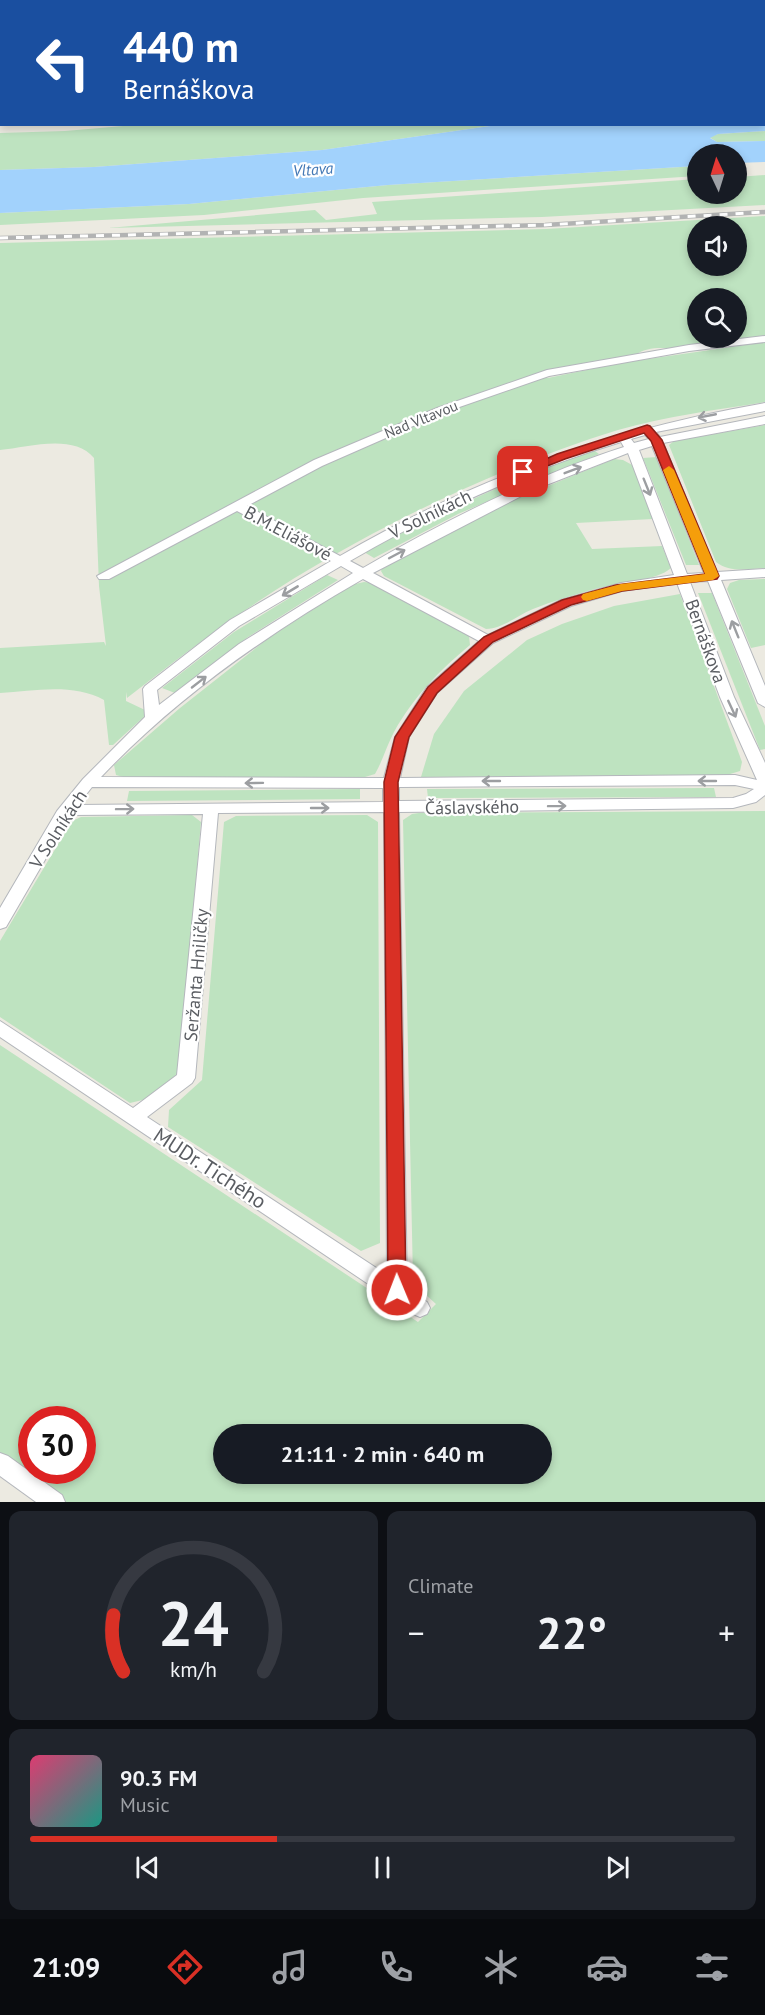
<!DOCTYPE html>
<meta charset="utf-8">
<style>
body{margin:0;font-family:"PT Sans",sans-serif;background:#20242c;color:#f1f3f6;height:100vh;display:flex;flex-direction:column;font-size:22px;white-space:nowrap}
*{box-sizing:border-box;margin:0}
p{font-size:20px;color:#9ea1a6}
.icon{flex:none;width:33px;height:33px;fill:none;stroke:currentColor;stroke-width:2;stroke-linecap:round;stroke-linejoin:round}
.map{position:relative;height:1502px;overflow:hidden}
.details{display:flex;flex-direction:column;gap:9px;padding:9px;background:#0d0f14;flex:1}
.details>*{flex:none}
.hud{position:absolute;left:0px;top:0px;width:765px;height:126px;box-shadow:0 3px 9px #0003;background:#1a4fa0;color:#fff;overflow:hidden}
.needle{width:39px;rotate:356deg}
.buttons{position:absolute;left:687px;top:144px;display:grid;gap:12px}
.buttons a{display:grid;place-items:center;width:60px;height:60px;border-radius:50%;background:#171b24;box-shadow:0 3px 9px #0003;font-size:30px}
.speed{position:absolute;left:18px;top:1406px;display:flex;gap:12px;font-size:30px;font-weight:700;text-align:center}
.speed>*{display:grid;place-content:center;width:78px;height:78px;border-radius:50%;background:#171b24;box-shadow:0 3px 9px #0003;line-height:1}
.speed .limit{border:9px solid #d22;background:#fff;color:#111}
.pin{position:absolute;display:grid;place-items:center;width:51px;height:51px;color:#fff;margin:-26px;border-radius:12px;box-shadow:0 3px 9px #0006}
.me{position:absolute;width:66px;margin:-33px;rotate:359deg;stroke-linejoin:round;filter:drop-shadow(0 0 4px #0008)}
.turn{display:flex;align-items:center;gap:21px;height:126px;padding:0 24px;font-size:27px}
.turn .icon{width:78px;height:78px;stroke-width:2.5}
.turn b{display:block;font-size:42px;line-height:51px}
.big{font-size:45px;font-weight:600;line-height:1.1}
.details .widget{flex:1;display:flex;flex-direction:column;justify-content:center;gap:9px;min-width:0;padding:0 21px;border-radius:12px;background:#20242c}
.details .dial{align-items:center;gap:0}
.dial svg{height:156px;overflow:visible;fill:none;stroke:#363941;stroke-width:7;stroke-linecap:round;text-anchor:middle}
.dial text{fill:#f1f3f6;stroke:none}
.song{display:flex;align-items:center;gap:18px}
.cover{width:72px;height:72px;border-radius:9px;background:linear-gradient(135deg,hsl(340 70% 55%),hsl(170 70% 35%))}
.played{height:6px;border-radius:3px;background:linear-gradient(90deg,#d93025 35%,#363941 35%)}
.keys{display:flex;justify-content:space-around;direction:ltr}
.heat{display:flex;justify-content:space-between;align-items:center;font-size:33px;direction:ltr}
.details .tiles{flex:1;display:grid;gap:9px;grid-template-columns:1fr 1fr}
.widget:last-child{grid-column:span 2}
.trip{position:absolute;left:213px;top:1424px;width:339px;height:60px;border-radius:30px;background:#171b24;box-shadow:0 3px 9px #0003;font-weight:600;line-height:60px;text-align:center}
.tab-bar{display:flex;height:96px;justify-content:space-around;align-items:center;background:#090b0e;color:#9ea1a6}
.tab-bar .icon{width:42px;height:42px}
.tab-bar .active{color:#d93025}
.tab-bar b{font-size:27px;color:#f1f3f6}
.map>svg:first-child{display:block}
</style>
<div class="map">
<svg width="765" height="1502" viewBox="0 0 765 1502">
<rect width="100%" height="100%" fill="#eceae1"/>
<!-- green -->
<g fill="#bee3c0" fill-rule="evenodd">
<path d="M0,0H217L225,1L2,2L1,65Z"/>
<path d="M146,124L497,125L322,150L94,167L0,170V133L65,131Z"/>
<path d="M765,131V141L717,142L709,137L718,134Z"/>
<path d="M697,166V176L363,198L204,215L0,225V213L189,204L388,185Z"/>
<path d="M765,175V205L542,217L108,228L315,210L326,220L377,214L372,202L697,179L698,194H736L737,177Z"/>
<path d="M765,216V336L671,349C661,347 645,348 637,354L550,370L526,377L548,378L620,363L765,342V402C716,410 666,416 618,430C507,464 392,519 293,579C235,615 181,656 127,698L126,692V701L145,710L147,714L113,745H109L104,700C73,683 34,691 0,693V648L104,642L106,646L99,586L94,458C74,433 28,447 0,450V243L546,229ZM698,226H736V266H698ZM698,298H736V338H698Z"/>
<path d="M765,425V568C748,569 730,573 716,562L669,445L674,441Z"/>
<path d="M592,449L599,454L458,514L374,558L364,552C439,514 513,479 592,449Z"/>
<path d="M657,457L699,565H686L643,458Z"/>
<path d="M614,459L623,460L634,466L653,519L576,523L592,549L662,546L671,568C657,581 615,583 595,589C574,595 553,601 533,609C516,616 504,628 486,629L384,576L381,571L383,566L501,505Z"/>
<path d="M327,575L338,580L248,637L175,693L162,688L234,632Z"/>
<path d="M765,579V645L751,648L727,589L730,583L739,580Z"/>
<path d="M364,582L373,583L469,636L470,645C440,670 414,696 394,732C387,745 383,760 375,774L365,777L130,779L116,775L114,765L180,708L270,637L351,585Z"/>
<path d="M698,593H712L765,726V749L760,750Z"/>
<path d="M680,594L742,762L740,771L727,775L421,777L434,734L464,691L527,640L562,624L614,606Z"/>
<path d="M714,788L716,797L428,798L427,789Z"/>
<path d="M360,789V799L127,801L129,791Z"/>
<path d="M765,811V1502H65L0,1456V1045L418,1322L436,1304L416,1286L413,1278L403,820L412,814L419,813ZM32,1419H82V1470H32ZM224,1434H542V1473H224Z"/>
<path d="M192,815L201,822L179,1072L151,1098L130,1103L0,1017V941L72,821L81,817Z"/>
<path d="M367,815L378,822L380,1243L361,1251L168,1127L169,1110L202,1080L224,822L236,816Z"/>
</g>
<!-- water -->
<path fill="#a2d2fc" d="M765,74V131L718,134L710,138L717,142L765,141V162L737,163L736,154H698L697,166L388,185L189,204L0,213V170L94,167L322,150L497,125L764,124Z"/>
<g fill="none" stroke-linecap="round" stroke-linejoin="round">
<!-- street casing -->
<g stroke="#b4b7bc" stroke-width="2">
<g id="street">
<rect x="0" y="80" width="2" height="6"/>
<path d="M765,336V342L689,351L549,376L445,412L322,466L247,506L340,556C474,478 613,429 765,403V411L656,432L660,437L765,416V424L663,443L717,572L765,569V577L721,580L765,686V707L758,703L708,581L690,582L734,697L765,763V795L756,802L733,808L399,812L407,1289L427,1302L430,1308L427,1314L420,1317L413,1314L0,1037V1021L133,1108L177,1075L203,814L71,815L6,927L0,929V908L57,811L83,779L145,717L143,689L145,686L230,620L331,561L237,511L109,579H99L97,576L314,460L437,408L547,370L689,345ZM645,435L649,439L634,443L631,439ZM621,442L624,447C533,476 446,520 363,568L350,561C435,511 526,471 621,442ZM652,446L704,573L687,574L639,450ZM628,453L674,575L621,583L561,600L488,635L373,573L531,491ZM341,566L353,573L239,644L159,705L157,690L239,626ZM363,579L479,641L427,687L395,737L384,778L101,777C177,697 267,634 363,579ZM677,583L720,697L757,780L735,775L400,778L409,737L437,693L493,643L571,606L622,591ZM735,785L754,789L746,794L733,798L399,801V787ZM92,787L383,788V802L78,805ZM384,812L387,1275L147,1117L192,1083L195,1078L218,813Z"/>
<path d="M0,1453L8,1456L62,1495L65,1502H36L0,1476Z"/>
</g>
</g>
<!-- street -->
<use href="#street" fill="#fff" fill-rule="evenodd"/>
<!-- rail casing -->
<g stroke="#b2b3b3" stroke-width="4.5">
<path id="rail" d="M0,238L545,225L765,212"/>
</g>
<!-- rail -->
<use href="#rail" stroke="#fff" stroke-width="3" stroke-dasharray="8" stroke-linecap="butt"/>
</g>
<!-- one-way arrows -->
<defs><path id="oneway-shaft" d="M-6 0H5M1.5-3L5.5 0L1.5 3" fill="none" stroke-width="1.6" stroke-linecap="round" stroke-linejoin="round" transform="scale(1.5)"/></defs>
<g stroke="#9c9ea1">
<use href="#oneway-shaft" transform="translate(707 416) rotate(169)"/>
<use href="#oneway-shaft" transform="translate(573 470) rotate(-21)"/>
<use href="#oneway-shaft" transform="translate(647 487) rotate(68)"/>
<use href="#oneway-shaft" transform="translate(397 554) rotate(-28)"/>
<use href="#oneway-shaft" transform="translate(290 591) rotate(149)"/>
<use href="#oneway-shaft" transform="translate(735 629) rotate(-112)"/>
<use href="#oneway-shaft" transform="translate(199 682) rotate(-38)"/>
<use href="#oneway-shaft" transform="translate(732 709) rotate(65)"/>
<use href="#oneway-shaft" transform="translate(491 781) rotate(180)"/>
<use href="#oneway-shaft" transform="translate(707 781) rotate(180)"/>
<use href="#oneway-shaft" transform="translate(254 783) rotate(179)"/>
<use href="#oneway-shaft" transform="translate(557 806) rotate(-1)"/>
<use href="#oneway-shaft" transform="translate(320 808)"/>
<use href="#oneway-shaft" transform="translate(125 809) rotate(-1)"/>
</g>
<!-- route -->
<path fill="#d93025" stroke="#8d1f18" stroke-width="1.5" d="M647,425L650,426L662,440L719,576L717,579L622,591L571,605L493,642L437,693L409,737L398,782L406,1290L403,1296L397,1298L390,1296L388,1290L384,782L395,737L428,687L484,637L562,600L616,585L705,574L651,441L644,433L565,459L527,474L523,475L517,472L557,454Z"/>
<!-- slow -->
<path fill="#f59e0b" d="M669,466L674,470L719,576L713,580L622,591L587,601L583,600L581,597L583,594L621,584L705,574L663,470Z"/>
<g text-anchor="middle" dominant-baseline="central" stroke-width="4.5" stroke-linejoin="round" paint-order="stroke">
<!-- far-street labels -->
<g font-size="15" fill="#5a5d62" stroke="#fff">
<text transform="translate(421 419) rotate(-22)">Nad Vltavou</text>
</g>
<!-- far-water labels -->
<g font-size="16" font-style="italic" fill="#4378b5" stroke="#fff">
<text transform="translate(313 169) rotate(-4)">Vltava</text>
</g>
<!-- street labels -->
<g font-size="18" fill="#5a5d62" stroke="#fff">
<text transform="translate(430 514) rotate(-26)">V Solníkách</text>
<text transform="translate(288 533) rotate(28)">B.M.Eliášové</text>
<text transform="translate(706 641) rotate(70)">Bernáškova</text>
<text transform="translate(472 807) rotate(-1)">Čáslavského</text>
<text transform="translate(58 829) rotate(-57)">V Solníkách</text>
<text transform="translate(196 975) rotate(-85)">Seržanta Hniličky</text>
</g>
<!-- near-street labels -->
<g font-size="21" fill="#5a5d62" stroke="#fff">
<text transform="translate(210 1168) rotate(33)">MUDr. Tichého</text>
</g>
</g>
</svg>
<div class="buttons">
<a><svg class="needle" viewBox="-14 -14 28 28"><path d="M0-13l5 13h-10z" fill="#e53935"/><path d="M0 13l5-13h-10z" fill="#9ea1a6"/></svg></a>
<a><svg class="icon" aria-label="sound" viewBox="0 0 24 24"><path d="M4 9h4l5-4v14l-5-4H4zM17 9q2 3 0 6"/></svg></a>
<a><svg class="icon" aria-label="search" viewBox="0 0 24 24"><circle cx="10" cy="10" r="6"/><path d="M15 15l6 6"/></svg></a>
</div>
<div class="speed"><div class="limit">30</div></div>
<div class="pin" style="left:523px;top:472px;background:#d93025"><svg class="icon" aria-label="arrive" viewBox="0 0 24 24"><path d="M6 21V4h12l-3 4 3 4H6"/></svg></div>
<svg class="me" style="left:397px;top:1290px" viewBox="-20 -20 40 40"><circle r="17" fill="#d93025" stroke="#fff" stroke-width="3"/><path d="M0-11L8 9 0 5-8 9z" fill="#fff"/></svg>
<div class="trip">21:11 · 2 min · 640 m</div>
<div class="hud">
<div class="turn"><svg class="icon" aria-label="left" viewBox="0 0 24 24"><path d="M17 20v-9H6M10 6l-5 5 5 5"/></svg><div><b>440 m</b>Bernáškova</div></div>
</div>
</div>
<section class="details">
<div class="tiles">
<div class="widget dial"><svg viewBox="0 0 100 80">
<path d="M14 69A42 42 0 1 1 86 69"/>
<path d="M14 69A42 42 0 0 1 9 40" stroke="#d93025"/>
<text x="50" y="56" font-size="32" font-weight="700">24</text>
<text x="50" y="72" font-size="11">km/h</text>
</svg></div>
<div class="widget"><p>Climate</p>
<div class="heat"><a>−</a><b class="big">22°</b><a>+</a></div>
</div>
<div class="widget">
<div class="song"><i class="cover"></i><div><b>90.3 FM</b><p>Music</p></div></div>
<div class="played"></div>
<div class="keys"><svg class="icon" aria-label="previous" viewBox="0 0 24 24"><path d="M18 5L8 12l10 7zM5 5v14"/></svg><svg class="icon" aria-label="pause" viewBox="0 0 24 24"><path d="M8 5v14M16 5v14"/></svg><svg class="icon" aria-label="next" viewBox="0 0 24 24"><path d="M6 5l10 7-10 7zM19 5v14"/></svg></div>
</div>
</div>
</section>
<nav class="tab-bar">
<b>21:09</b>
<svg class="icon active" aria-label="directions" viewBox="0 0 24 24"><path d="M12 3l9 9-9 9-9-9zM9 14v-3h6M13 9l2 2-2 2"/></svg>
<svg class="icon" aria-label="music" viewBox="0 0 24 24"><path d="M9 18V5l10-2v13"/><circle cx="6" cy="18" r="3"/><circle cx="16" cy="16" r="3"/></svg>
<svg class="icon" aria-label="phone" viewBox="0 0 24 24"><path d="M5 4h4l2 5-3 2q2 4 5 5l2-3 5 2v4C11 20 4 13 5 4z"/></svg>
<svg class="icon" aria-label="climate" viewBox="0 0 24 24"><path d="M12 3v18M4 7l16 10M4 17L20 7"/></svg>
<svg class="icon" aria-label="car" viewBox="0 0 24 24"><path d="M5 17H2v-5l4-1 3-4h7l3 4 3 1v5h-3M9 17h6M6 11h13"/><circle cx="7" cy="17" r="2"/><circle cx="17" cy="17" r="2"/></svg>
<svg class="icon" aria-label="filters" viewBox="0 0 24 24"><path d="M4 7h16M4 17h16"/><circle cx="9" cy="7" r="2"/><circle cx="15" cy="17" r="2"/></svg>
</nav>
